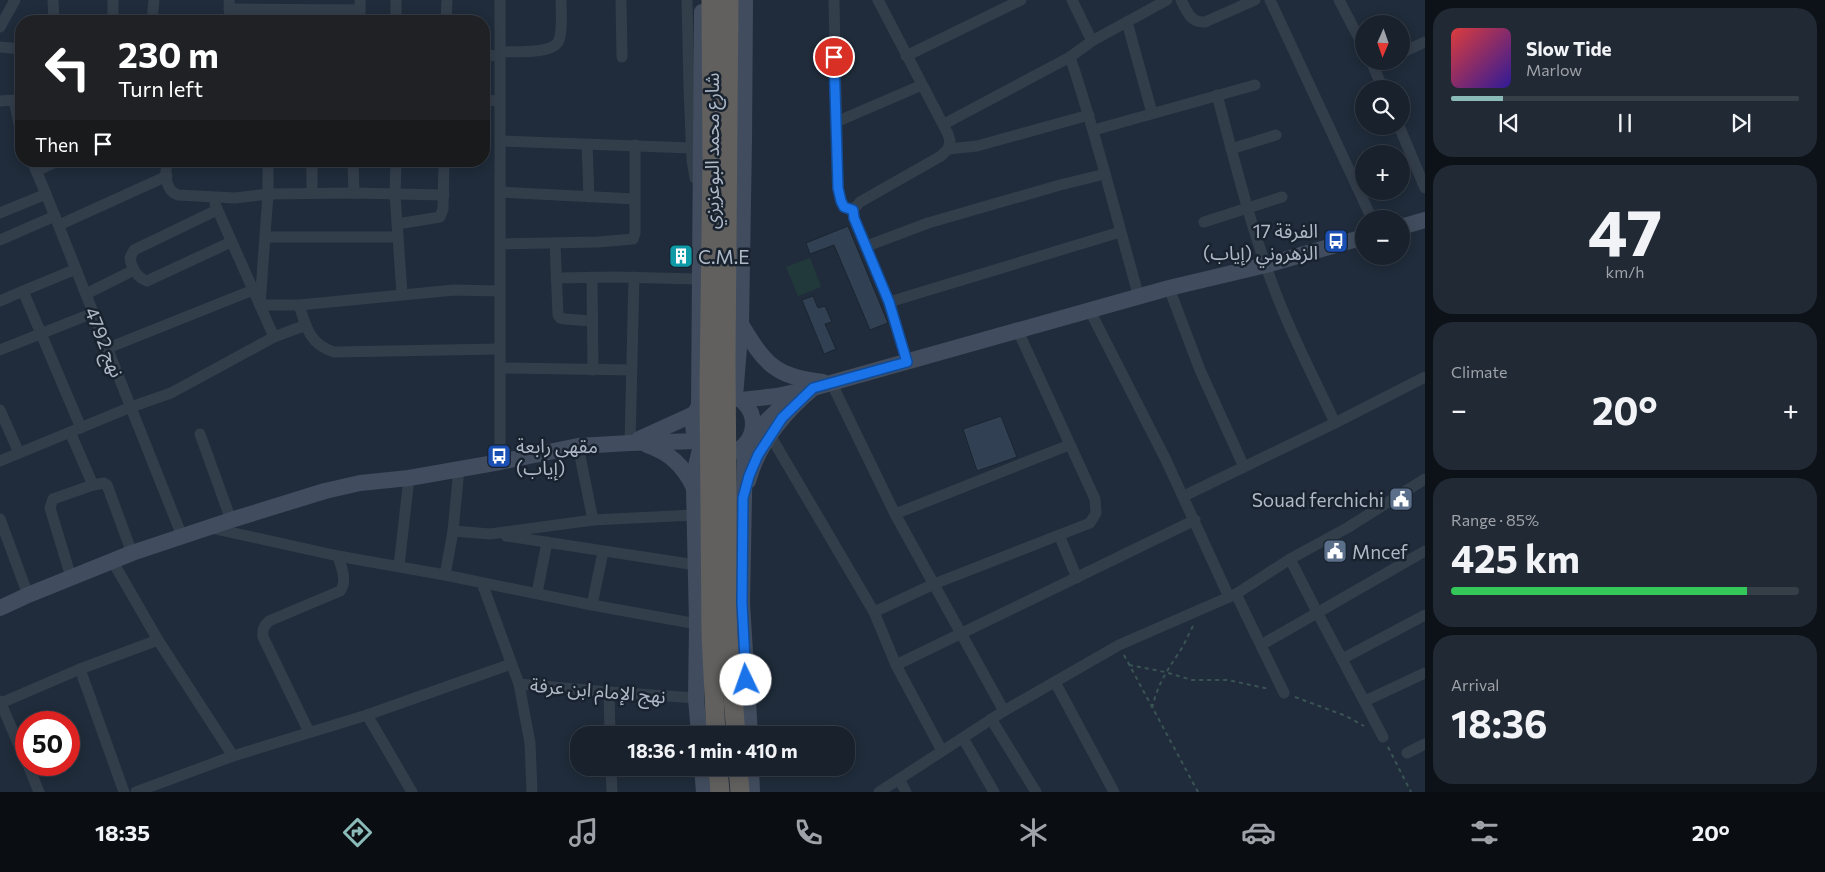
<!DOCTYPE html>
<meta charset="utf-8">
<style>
body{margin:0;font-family:Commissioner,"Noto Sans Arabic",sans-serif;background:#212934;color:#f1f3f6;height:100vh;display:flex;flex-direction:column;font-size:19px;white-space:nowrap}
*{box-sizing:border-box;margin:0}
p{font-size:16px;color:#9fa3a9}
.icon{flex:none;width:28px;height:28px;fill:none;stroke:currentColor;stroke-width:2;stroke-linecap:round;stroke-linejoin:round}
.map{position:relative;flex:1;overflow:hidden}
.sheet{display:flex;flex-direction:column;gap:8px;padding:8px;background:#0d1218;width:400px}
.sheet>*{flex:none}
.banner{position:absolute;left:15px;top:15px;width:475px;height:152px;border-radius:20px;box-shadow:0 2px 12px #0003,0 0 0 1px #363e48;background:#202124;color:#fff;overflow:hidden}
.needle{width:32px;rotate:182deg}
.buttons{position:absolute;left:1355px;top:15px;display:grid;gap:10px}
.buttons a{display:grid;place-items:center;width:55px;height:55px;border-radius:50%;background:#18212c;box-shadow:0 2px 12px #0003,0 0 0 1px #363e48;font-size:25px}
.speed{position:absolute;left:15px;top:711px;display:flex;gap:10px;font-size:25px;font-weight:700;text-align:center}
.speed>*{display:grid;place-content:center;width:65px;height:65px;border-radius:50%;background:#18212c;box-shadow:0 2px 12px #0003,0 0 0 1px #363e48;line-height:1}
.speed .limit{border:8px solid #d22;background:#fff;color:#111}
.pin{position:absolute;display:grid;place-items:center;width:42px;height:42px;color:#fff;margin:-21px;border:2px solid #fff;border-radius:50%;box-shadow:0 1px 5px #0007}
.me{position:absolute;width:55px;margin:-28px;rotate:357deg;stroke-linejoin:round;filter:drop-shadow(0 0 4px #0008)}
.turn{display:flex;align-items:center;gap:18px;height:105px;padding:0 20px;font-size:22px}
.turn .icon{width:65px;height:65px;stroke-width:2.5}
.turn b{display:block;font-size:35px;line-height:42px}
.then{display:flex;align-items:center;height:48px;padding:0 20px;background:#0003;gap:10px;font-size:19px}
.big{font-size:38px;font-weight:700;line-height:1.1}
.sheet .tile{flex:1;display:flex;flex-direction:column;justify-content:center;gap:8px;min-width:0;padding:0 18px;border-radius:20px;background:#212934}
.sheet .dial{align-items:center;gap:0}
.dial b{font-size:65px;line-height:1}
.song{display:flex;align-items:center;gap:15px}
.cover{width:60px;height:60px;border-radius:8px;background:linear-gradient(135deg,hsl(0 70% 55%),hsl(250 70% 35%))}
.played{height:5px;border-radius:2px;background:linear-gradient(90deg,#8bbbb9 15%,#363e48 15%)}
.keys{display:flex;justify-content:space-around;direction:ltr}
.heat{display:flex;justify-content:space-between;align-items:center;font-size:28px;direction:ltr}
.charge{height:8px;border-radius:4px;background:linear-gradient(90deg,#34c759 85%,#363e48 0)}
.trip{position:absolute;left:570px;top:726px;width:285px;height:50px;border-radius:20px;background:#18212c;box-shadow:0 2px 12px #0003,0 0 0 1px #363e48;font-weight:700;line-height:50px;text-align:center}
.tab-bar{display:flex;height:80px;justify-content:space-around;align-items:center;background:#0a0d12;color:#9fa3a9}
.tab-bar .icon{width:35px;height:35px}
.tab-bar .current{color:#8bbbb9}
.tab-bar b{font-size:22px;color:#f1f3f6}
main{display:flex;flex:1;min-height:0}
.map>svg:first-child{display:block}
</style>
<main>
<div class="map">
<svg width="1425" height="792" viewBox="0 0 1425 792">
<rect width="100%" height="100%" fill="#202c3b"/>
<!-- green -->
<path fill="#22393c" d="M810,258L821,287L798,296L786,267Z"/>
<!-- building -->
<g fill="#314052" stroke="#1b2531">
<path d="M848,226L888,323L870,330L834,245L810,254L806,243Z"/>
<path d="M671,248H692V265L671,263Z"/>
<path d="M813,296L818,308L825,306L832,322L825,324L836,349L824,354L802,300Z"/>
<path d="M1001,416L1017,457L977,471L963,429Z"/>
</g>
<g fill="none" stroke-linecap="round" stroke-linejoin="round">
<!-- path -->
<g stroke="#3a5354" stroke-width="2" stroke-dasharray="4 4" stroke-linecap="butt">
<path d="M1124,655L1198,792"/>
<path d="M1129,665L1165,672L1192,680H1228L1269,689"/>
<path d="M1295,697L1346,716L1364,726"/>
<path d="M1152,708C1158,684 1165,674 1178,654C1184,646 1188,635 1193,626"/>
<path d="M1388,747L1411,792"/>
</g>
<!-- minor -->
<g stroke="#333e4b" stroke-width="11">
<path d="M53,0L54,21"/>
<path d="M113,0V21"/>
<path d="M229,0L230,21"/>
<path d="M396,0V21"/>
<path d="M621,0L622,57"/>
<path d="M687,0L689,87L692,160L695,178"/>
<path d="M834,0L838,189C840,199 840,209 853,210"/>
<path d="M878,0L948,134L950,141L948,149L941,156L860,202L853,210L854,218L889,302L907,362"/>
<path d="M1072,0L1092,41"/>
<path d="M1181,0C1187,11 1190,23 1205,22L1255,0"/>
<path d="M1270,0L1372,219"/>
<path d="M1339,0L1364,48"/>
<path d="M229,9L360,10"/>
<path d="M152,21L154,0"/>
<path d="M360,21V0"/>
<path d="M446,21L447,0"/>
<path d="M1127,22L1152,113"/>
<path d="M0,27L15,0"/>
<path d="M0,47L21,49"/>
<path d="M500,52C514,51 554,55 559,40C563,28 561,12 561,0"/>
<path d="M1401,53L1425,42"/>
<path d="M484,55L500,56"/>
<path d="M906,56L1021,0"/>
<path d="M1070,57C1097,136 1116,217 1139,297"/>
<path d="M1371,61L1383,89"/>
<path d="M1217,95C1236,166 1253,238 1281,306C1297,346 1317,384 1335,423"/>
<path d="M484,100L500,101"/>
<path d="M0,101L14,100L21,133"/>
<path d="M836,122L922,85"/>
<path d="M944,124L1070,57L1092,41L1167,0"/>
<path d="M1399,126L1425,188"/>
<path d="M1094,130L1255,85"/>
<path d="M500,141L692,148"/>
<path d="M587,145L589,197"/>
<path d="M948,149L977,146L1089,115"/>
<path d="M1231,149L1276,135"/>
<path d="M32,161L46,194"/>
<path d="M168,161C164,172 165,191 178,195L235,198L268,194L260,305H299L454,290L500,291"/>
<path d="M268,161V194L354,193L444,195"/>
<path d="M353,161L354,193"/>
<path d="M396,161L395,194L402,294"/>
<path d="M36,171L58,161"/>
<path d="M500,192L635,199"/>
<path d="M312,193V161"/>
<path d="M215,204L274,337"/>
<path d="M217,210L134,250L130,258C131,267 137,278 147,281L231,242"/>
<path d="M0,213L46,194L182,536"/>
<path d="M1204,222L1282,197"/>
<path d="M397,224L440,217L443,209L444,161"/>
<path d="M59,225L167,176"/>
<path d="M266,237H398"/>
<path d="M0,240L55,216"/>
<path d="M555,243L558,315L560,318L565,319L592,321"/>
<path d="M500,244L598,242L633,239L635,233V145"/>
<path d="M867,246L928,223L1060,185L1105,174"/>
<path d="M76,269L23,291L81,428"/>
<path d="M592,277L593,370"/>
<path d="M556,278L615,277L699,279"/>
<path d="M1169,288L1200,370L1244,467"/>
<path d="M86,294L134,270"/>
<path d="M0,301L23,291"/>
<path d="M889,302L1120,232"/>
<path d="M299,305C306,327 310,345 334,352L499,349"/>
<path d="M1090,311L1166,460L1229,597"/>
<path d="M108,348L253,290"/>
<path d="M0,350L93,313"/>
<path d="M500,368L631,370"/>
<path d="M831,382L895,514L1004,711"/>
<path d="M0,410L19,453"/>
<path d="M70,432L93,485"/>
<path d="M200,434L231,520"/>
<path d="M770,435L874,612L896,665L942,751"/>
<path d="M630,443L634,277"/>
<path d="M578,446L593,520"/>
<path d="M0,461L131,407L171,393L274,337L306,325"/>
<path d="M500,462V0"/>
<path d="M1184,496L1335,423L1425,377"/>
<path d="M895,514L1069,445"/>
<path d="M0,519L28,595"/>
<path d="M211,528L338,556L445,575L592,605L697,624"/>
<path d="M453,531L490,534L593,520L694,515"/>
<path d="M1059,535L1077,578"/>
<path d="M506,536L696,565"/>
<path d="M1290,559L1317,612L1342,659L1425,615"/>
<path d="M113,562L158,640L233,756"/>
<path d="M399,566L409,478"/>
<path d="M445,575L453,531L459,469"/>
<path d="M71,577L50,508L53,499L93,485L104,483L107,485L132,553"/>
<path d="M482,583L519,684"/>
<path d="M537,593L547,542"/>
<path d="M1236,594L1284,693"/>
<path d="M592,605L603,552"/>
<path d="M874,612L934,584L1090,523L1096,513L1095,499L1018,331"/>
<path d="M1261,645L1425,551"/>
<path d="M1342,659L1383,737"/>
<path d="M896,665L1195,520"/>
<path d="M80,669L124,792"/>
<path d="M1055,682L1114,792"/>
<path d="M609,692L610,735"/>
<path d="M0,701L26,762"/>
<path d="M1365,701L1425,673"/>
<path d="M1,703L80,669L158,640"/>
<path d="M367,715L412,792"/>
<path d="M991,719L1036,792"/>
<path d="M309,732L263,637C262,629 264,626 269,621L340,591C348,581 341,567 338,556"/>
<path d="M963,738L994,792"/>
<path d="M1407,753L1425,744"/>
<path d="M28,765L39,792"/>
<path d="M611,768L612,792"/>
<path d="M899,779L906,792"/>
<path d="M136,792L233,756L367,715L511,664"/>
<path d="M532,792L530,743L519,684L609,692L696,698"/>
<path d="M879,792L1004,711L1119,645L1236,594L1290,559L1347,528L1425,479"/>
</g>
<!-- secondary -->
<g stroke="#414d5e" stroke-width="16">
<path d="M1401,227L1425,220"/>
<path d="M741,324C765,364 775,377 823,382"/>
<circle cx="723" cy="424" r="30"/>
<path d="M735,396L741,324L744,141L745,0"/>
<path d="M741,400L777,396L813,388L1169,288L1266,265L1364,237"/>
<path d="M699,405L702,12"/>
<path d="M751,436L785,403"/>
<path d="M639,439L694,414"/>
<path d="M647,445C670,453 684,466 694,488"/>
<path d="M745,445L742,603L750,735"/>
<path d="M748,481C758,445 783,414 811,390"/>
<path d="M0,608L28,595L132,553L231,520L325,491L360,483L409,478L500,462L578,446L630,443L698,441"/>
<path d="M699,735L696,698L697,624L694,488L696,466L701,445"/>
<path d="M702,768L704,792"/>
<path d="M751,768L752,792"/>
</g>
<!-- trunk -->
<g stroke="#61605e" stroke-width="19">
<path d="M711,0L712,159L709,387L711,634L716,735"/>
<path d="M729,0L726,360L728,634L736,735"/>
<path d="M718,768L720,792"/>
<path d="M738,768L740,792"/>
</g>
</g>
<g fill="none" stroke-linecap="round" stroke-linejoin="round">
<!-- route casing -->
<g stroke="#114b97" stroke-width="12">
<path id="route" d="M746,680L742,603L743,498L749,476L758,455L782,418L813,388L907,362L889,302L854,218L853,210L844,207L841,201L838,188L834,57"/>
</g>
<!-- route -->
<use href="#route" stroke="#1a73e8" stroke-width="9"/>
</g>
<!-- icons -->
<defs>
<g id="bus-square" transform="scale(1.25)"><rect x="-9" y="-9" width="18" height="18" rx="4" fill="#1a4fb4" stroke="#19232f"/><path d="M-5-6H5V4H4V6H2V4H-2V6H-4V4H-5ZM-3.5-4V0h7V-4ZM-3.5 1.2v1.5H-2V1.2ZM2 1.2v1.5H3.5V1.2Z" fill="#fff"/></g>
<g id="building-square" transform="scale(1.25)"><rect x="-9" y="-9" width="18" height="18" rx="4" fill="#0f9aa8" stroke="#19232f"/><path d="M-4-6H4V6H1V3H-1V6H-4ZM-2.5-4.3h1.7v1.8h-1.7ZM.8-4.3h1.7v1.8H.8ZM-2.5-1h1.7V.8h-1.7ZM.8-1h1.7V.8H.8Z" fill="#fff"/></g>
<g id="civic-square" transform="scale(1.25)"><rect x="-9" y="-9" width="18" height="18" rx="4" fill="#5c6f8a" stroke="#19232f"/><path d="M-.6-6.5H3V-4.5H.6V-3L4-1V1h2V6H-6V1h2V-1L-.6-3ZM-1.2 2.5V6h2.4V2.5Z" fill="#fff"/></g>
</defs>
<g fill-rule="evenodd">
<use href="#bus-square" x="1336" y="241"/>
<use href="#building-square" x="681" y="256"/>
<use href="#bus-square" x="499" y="456"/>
<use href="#civic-square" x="1401" y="499"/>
<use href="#civic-square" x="1335" y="551"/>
</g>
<g text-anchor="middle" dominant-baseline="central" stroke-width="5" stroke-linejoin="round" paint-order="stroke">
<!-- street labels -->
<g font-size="19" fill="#aeb8c7" stroke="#19232f">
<text transform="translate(711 151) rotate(-90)">شارع محمد البوعزيزي</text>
<text transform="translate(105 342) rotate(68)">نهج 4792</text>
<text transform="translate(598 690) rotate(5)">نهج الإمام ابن عرفة</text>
</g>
<!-- poi labels -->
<g font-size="19" fill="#aeb8c7" stroke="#19232f" text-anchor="start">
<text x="1318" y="230" text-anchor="end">الفرقة 17<tspan x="1318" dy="22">الزهروني (إياب)</tspan></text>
<text x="698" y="256">C.M.E</text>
<text x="516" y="445">مقهى رابعة<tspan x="516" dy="22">(إياب)</tspan></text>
<text x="1384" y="499" text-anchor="end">Souad ferchichi</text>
<text x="1352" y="551">Mncef</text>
</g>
</g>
</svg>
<div class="buttons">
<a><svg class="needle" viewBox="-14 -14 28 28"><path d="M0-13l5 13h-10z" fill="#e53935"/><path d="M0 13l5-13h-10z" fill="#9fa3a9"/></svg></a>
<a><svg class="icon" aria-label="search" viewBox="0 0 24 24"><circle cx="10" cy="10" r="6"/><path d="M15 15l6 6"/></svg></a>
<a>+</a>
<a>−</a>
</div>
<div class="speed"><div class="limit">50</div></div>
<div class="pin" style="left:834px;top:57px;background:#d93025"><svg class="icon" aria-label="arrive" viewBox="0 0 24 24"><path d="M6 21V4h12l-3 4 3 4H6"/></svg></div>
<svg class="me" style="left:746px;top:680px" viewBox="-20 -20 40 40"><circle r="19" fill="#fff"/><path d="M0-13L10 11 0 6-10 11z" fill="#1a73e8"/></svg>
<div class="trip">18:36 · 1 min · 410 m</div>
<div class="banner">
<div class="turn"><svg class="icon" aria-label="left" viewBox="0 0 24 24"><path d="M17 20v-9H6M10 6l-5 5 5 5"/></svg><div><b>230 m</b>Turn left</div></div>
<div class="then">Then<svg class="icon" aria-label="arrive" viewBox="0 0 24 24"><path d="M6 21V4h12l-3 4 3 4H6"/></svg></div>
</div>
</div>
<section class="sheet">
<div class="tile">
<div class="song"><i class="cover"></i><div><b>Slow Tide</b><p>Marlow</p></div></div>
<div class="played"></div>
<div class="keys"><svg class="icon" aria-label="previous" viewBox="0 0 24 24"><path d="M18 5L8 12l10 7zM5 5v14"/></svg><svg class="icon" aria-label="pause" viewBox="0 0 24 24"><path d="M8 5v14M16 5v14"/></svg><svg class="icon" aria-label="next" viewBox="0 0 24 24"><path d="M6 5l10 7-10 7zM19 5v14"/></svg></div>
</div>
<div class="tile dial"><b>47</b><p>km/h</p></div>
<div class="tile"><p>Climate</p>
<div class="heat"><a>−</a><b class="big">20°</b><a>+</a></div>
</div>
<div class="tile"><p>Range · 85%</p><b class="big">425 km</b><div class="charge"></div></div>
<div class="tile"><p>Arrival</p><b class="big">18:36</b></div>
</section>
</main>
<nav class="tab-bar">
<b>18:35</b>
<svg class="icon current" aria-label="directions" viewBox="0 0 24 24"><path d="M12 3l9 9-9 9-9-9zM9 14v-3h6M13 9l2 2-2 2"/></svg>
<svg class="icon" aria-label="music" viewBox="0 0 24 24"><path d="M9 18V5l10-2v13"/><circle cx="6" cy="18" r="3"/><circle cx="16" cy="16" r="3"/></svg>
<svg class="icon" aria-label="phone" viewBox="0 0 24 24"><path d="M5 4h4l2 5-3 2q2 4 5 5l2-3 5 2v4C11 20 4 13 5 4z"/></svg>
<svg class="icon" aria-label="climate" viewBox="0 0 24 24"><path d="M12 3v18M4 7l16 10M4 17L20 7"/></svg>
<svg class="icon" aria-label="car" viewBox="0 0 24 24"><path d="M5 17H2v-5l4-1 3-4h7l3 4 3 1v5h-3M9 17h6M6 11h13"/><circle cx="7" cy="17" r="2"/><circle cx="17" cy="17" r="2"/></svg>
<svg class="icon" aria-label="filters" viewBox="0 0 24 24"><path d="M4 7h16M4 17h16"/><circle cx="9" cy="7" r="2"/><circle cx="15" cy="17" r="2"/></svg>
<b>20°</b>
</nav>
